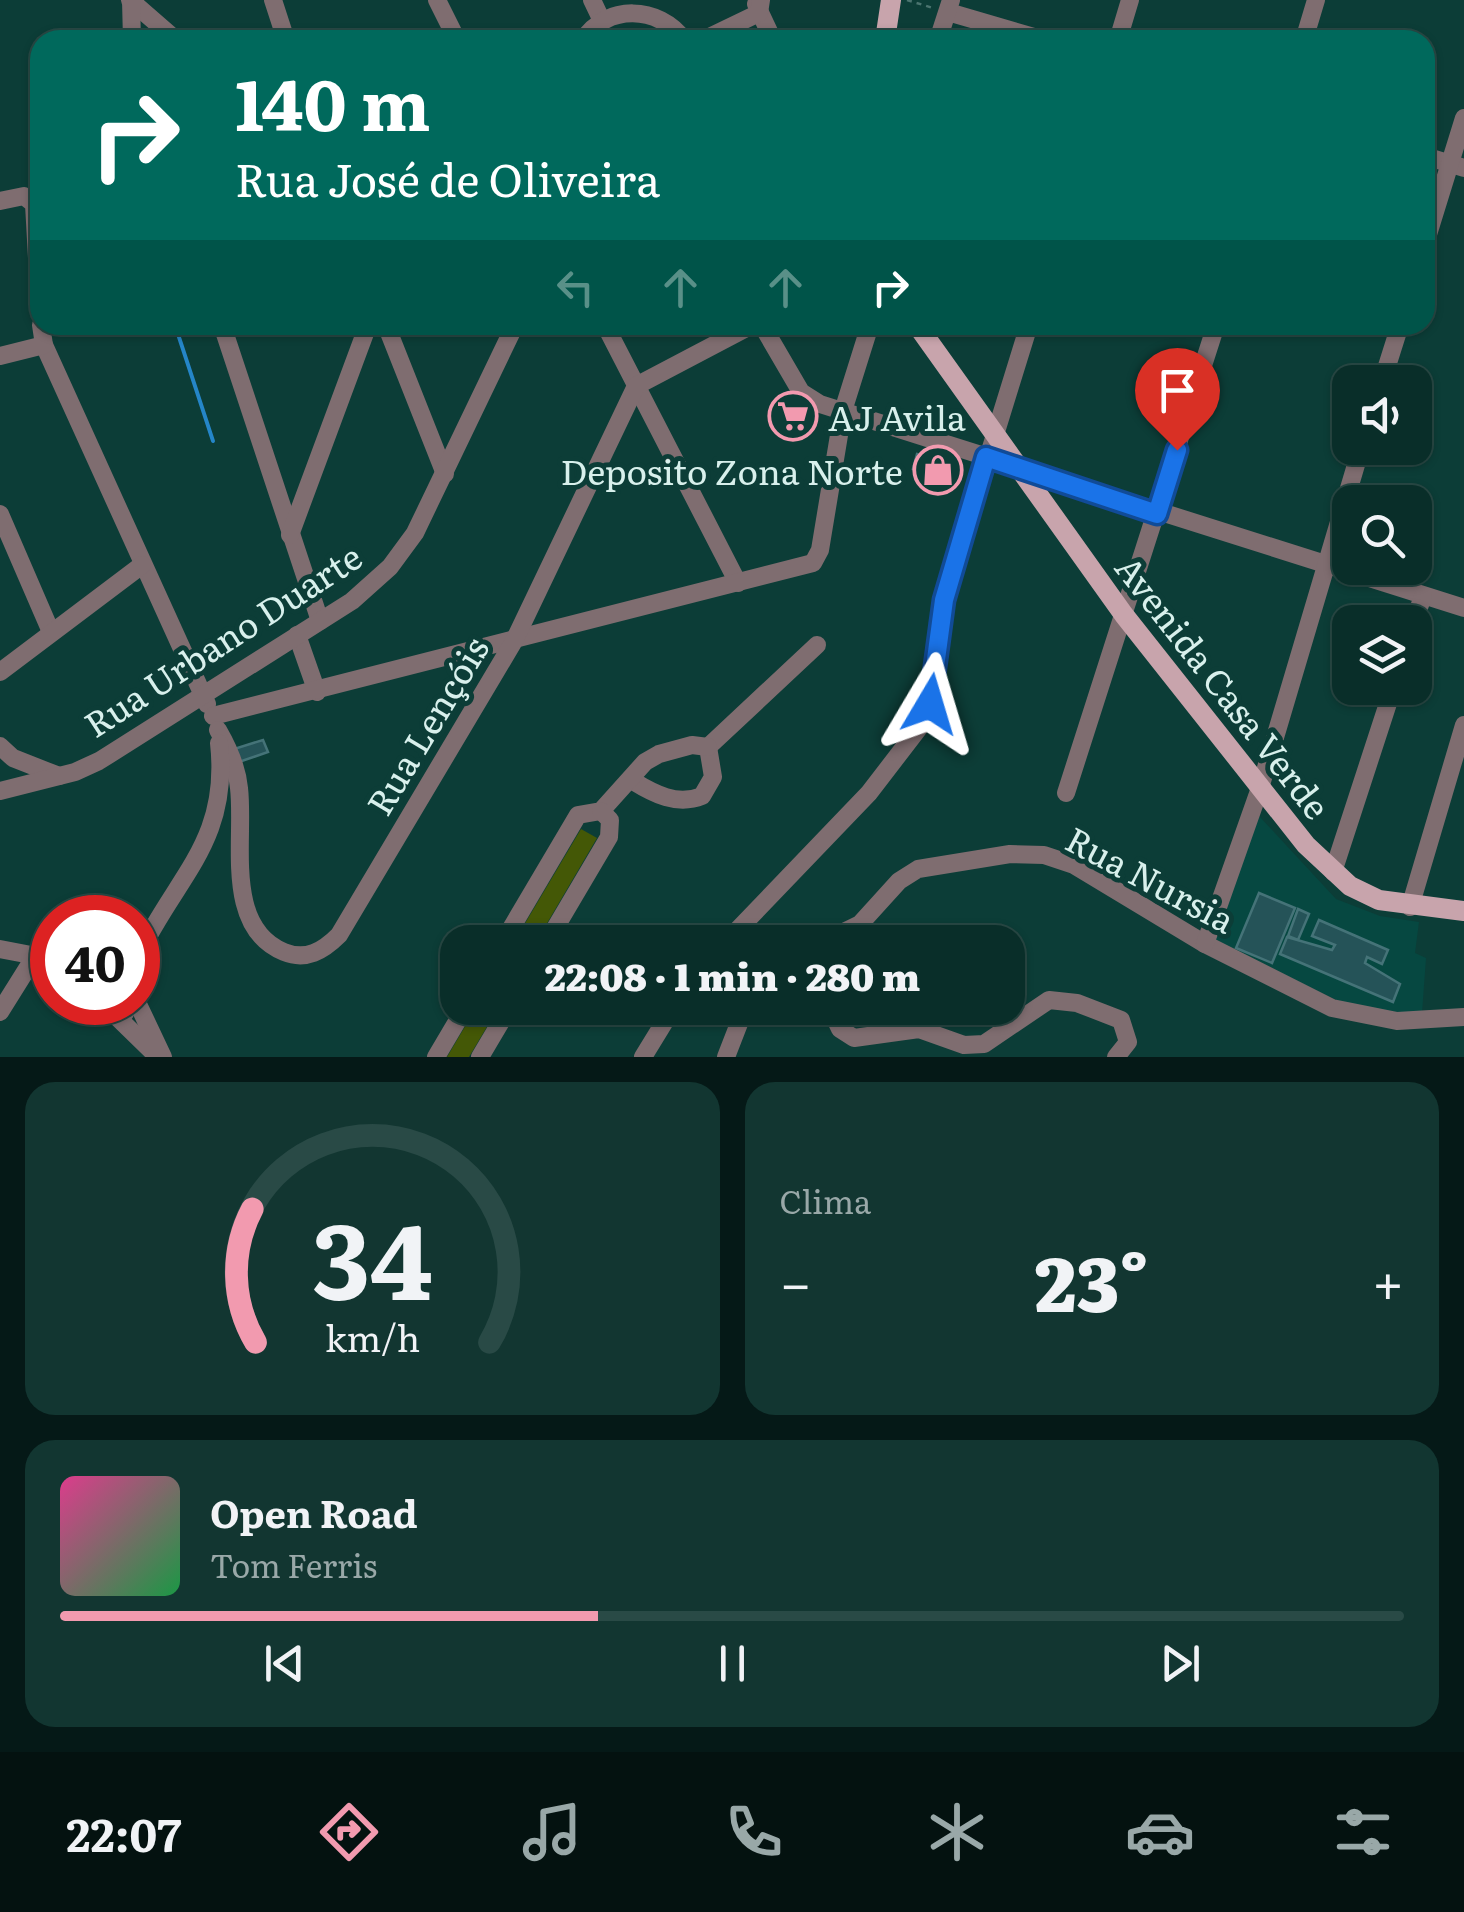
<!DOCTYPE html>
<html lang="pt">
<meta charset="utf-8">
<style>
body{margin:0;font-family:Literata,serif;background:#123631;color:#f1f3f6;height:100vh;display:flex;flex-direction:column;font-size:38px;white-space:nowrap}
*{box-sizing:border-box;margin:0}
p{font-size:32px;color:#99a8a8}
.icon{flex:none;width:55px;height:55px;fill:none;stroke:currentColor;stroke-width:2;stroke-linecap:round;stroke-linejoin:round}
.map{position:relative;height:1057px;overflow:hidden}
.details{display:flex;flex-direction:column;gap:25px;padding:25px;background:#051917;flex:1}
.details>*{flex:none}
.top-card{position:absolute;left:30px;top:30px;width:1405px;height:305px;border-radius:30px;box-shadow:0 2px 8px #0004,0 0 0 2px #294a46;background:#00695c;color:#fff;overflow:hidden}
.fabs{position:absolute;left:1332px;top:365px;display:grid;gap:20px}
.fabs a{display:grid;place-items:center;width:100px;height:100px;border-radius:20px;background:#092e29;box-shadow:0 2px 8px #0004,0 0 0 2px #294a46;font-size:50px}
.speed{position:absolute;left:30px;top:895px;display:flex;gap:20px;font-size:50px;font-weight:700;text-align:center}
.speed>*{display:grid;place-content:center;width:130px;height:130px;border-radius:50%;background:#092e29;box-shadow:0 2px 8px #0004,0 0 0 2px #294a46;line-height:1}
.speed .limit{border:15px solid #d22;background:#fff;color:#111}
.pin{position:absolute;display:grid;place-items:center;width:85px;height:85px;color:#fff;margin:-102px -42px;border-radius:50% 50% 50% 0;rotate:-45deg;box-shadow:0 0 10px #0007}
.pin .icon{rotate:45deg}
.me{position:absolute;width:110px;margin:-55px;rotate:7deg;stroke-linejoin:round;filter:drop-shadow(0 0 8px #0008)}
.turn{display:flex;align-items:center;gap:35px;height:210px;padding:0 40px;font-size:45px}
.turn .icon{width:130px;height:130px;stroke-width:2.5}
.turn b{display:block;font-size:70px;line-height:85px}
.lanes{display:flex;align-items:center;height:95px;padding:0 40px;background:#0003;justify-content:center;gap:50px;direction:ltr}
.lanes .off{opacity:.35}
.big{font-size:75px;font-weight:800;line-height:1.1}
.details .widget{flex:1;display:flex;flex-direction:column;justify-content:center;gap:15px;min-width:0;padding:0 35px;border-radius:30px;background:#123631}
.details .dial{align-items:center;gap:0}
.dial svg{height:260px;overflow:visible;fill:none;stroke:#294a46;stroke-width:7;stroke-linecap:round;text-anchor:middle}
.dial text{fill:#f1f3f6;stroke:none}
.song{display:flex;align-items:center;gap:30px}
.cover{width:120px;height:120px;border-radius:15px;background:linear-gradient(135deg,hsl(330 70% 55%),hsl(140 70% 35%))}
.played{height:10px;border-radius:5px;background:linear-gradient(90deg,#f29aaf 40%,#294a46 40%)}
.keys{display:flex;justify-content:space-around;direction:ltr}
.heat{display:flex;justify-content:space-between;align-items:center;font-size:55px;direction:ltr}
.details .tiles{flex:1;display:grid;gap:25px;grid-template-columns:1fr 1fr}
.widget:last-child{grid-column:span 2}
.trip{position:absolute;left:440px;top:925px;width:585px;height:100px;border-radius:30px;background:#092e29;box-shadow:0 2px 8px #0004,0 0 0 2px #294a46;font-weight:800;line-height:100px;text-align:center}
.dock{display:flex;height:160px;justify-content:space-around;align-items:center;background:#041210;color:#99a8a8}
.dock .icon{width:70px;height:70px}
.dock .on{color:#f29aaf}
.dock b{font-size:45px;color:#f1f3f6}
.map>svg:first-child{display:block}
</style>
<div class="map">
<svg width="1464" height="1057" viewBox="0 0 1464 1057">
<rect width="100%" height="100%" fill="#0c3d37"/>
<!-- built -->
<path fill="#064841" d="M1259,816L1336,899L1380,916L1419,922L1415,953L1426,958L1422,1013L1380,1011L1339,1001L1214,942Z"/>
<!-- green -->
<g fill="#445806">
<path d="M581,829L597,838L536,942H514Z"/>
<path d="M476,1008H498L469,1057H447Z"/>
</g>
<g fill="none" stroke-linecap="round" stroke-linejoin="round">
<!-- stream -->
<path stroke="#2586c8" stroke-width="4" d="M175,325L213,441"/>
</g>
<!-- building -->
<g fill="#255358" stroke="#457378" stroke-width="2.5">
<path d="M917,454L957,467L960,471L957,483L913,469Z"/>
<path d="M263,740L268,752L239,762L234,749Z"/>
<path d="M1259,893L1295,908L1272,963L1236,948Z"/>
<path d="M1298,909L1309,914L1298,940L1288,936Z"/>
<path d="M1319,920L1388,950L1382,964L1367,957L1365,963L1400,984L1393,1002L1280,954L1287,937L1332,950L1335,945L1312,936Z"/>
</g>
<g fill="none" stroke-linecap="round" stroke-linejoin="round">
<!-- path -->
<path stroke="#4b746f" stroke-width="2.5" stroke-dasharray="5 5" stroke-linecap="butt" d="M907,0L933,8"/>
<!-- minor -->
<g stroke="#7f6d70" stroke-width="18">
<path d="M130,0L176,40"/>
<path d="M131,0L132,40"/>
<path d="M273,0L286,40"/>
<path d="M437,0L457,40"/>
<path d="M592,0L602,21"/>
<path d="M756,4L773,40"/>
<path d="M948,12L1044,40"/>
<path d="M583,40C606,4 659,5 684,40"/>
<path d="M703,40L759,13L761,0"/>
<path d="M938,40L951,0"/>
<path d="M1118,40L1130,0"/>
<path d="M1304,40L1316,0"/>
<path d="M1425,156L1464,168"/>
<path d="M0,201L24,196L34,204L40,312"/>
<path d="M1425,244L1464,118"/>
<path d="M41,325L44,345L207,704"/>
<path d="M222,325L320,621"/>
<path d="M386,325L445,474"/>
<path d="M605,325L738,583"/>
<path d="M762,325L801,392L820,404L1464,608"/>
<path d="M0,356L44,345"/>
<path d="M1382,382L1400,325"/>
<path d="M0,514L51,632"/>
<path d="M290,535L368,325"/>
<path d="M1414,622L1423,596"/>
<path d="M297,635L317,692"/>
<path d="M0,672L142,565"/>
<path d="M213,716L813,563L820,550L843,411L870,325"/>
<path d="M218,730C229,749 237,767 239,788C245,839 223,927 284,952C306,961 323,951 339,935L514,641L636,386L752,325"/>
<path d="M0,746L13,758L59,776"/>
<path d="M708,747L817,645"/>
<path d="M633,781C654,794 677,806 702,796L713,777L708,747"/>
<path d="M0,791L75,772L99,761L352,601L390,567L415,533L515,325"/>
<path d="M1066,793L1216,325"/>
<path d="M1333,872L1393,688"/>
<path d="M1410,907L1464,725"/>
<path d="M503,942L578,815L601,811L645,762L659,754L692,745L708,747"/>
<path d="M547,942L609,837L610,820L601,811"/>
<path d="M726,942L869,793L922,724L933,682L944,600L1029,325"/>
<path d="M823,942L860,924L899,881L918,869L1010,854L1044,855L1074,865L1205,944L1332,1008L1397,1021L1464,1017"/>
<path d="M1205,944L1260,788L1361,448"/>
<path d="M0,949L52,959"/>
<path d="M138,956C176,876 230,842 219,743"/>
<path d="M101,1002L109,1012L125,1013"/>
<path d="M137,1002L163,1057"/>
<path d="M830,1008L840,1029L854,1038L919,1029L964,1045L984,1044L1049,1000L1077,1003L1121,1020L1128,1042L1116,1057"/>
<path d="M0,1012L35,956"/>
<path d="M115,1015L158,1057"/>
<path d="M436,1057L465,1008"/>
<path d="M480,1057L509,1008"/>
<path d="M643,1057L673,1008"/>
<path d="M726,1057L745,1008"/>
</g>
<!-- major -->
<g stroke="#c8a4ac" stroke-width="20">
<path d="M885,40L891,0"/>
<path d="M917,325L1124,615L1306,845L1350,886L1379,900L1464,911"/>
</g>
</g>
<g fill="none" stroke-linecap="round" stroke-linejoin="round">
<!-- route casing -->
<g stroke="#114b97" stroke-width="25">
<path id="route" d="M930,704L944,600L986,457L1157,514L1177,450"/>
</g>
<!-- route -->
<use href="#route" stroke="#1a73e8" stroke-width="18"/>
</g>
<!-- icons -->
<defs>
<g id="supermarket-ring" transform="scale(2.5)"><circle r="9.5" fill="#0c3d37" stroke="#f29aaf" stroke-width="1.5"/><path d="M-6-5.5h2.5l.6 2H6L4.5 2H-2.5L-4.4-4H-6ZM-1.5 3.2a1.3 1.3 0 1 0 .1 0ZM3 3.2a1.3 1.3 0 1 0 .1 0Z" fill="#f29aaf"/></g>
<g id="shop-ring" transform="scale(2.5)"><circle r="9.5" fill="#0c3d37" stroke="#f29aaf" stroke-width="1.5"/><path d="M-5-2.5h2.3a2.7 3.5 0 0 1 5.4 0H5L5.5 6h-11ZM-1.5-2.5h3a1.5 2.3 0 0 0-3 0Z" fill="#f29aaf"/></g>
</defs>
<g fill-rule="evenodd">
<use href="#supermarket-ring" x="793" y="416"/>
<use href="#shop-ring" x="938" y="470"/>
</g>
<g text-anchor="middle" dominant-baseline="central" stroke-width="10" stroke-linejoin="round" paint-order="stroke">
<!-- poi labels -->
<g font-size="35" fill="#d8f0ec" stroke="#0c3d37" text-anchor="start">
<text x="828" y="416">AJ Avila</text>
<text x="903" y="470" text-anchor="end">Deposito Zona Norte</text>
</g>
<!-- street labels -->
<g font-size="35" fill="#d8f0ec" stroke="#0c3d37">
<text transform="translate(222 639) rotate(-33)">Rua Urbano Duarte</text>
<text transform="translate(1224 686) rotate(52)">Avenida Casa Verde</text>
<text transform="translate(426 725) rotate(-59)">Rua Lençóis</text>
<text transform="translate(1151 878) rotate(28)">Rua Nursia</text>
</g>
</g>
</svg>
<div class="fabs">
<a><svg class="icon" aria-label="sound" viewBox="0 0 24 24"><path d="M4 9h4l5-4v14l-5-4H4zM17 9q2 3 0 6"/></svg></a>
<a><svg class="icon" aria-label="search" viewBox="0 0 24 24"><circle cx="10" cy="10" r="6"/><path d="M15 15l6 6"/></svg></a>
<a><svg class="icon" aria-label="layers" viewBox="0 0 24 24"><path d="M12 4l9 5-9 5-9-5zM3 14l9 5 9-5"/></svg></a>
</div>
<div class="speed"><div class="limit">40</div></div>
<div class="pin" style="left:1177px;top:450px;background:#d93025"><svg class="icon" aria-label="arrive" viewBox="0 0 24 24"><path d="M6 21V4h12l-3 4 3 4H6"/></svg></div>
<svg class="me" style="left:930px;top:704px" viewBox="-20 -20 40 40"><path d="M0-17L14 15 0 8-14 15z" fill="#1a73e8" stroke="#fff" stroke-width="4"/></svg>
<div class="trip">22:08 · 1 min · 280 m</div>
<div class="top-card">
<div class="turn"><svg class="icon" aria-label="right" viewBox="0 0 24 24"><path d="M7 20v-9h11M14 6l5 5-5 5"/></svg><div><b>140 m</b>Rua José de Oliveira</div></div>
<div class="lanes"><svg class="icon off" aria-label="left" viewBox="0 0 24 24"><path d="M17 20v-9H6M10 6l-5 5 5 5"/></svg><svg class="icon off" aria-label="ahead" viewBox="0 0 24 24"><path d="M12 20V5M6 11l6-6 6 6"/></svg><svg class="icon off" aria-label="ahead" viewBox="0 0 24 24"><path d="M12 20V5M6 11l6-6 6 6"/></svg><svg class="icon" aria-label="right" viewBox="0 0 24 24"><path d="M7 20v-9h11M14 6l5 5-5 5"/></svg></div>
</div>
</div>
<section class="details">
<div class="tiles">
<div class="widget dial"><svg viewBox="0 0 100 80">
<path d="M14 69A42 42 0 1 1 86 69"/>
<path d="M14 69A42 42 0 0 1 13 28" stroke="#f29aaf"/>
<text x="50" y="56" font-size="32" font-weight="700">34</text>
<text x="50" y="72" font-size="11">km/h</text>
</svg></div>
<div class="widget"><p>Clima</p>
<div class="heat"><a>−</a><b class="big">23°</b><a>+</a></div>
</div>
<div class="widget">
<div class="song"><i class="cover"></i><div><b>Open Road</b><p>Tom Ferris</p></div></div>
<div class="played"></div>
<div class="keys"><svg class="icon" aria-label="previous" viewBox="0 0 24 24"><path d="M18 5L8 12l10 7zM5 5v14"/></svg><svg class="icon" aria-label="pause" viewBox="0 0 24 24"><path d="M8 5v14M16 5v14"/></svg><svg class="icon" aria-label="next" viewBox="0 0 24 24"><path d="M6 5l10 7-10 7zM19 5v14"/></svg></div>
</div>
</div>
</section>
<nav class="dock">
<b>22:07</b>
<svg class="icon on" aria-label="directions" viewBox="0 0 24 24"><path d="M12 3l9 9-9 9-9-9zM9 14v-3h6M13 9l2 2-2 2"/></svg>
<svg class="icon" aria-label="music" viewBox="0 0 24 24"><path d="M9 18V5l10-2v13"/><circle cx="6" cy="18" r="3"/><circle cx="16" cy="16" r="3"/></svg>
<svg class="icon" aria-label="phone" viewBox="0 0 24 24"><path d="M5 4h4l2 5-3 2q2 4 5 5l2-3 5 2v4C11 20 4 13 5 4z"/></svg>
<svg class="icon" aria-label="climate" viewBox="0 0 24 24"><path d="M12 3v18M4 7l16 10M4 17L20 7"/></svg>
<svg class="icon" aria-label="car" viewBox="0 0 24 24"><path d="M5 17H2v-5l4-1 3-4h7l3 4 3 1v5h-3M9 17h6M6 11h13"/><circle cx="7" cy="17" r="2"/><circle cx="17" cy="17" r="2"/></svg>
<svg class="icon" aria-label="filters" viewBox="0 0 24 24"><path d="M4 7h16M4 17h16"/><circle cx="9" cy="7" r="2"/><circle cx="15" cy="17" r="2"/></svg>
</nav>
